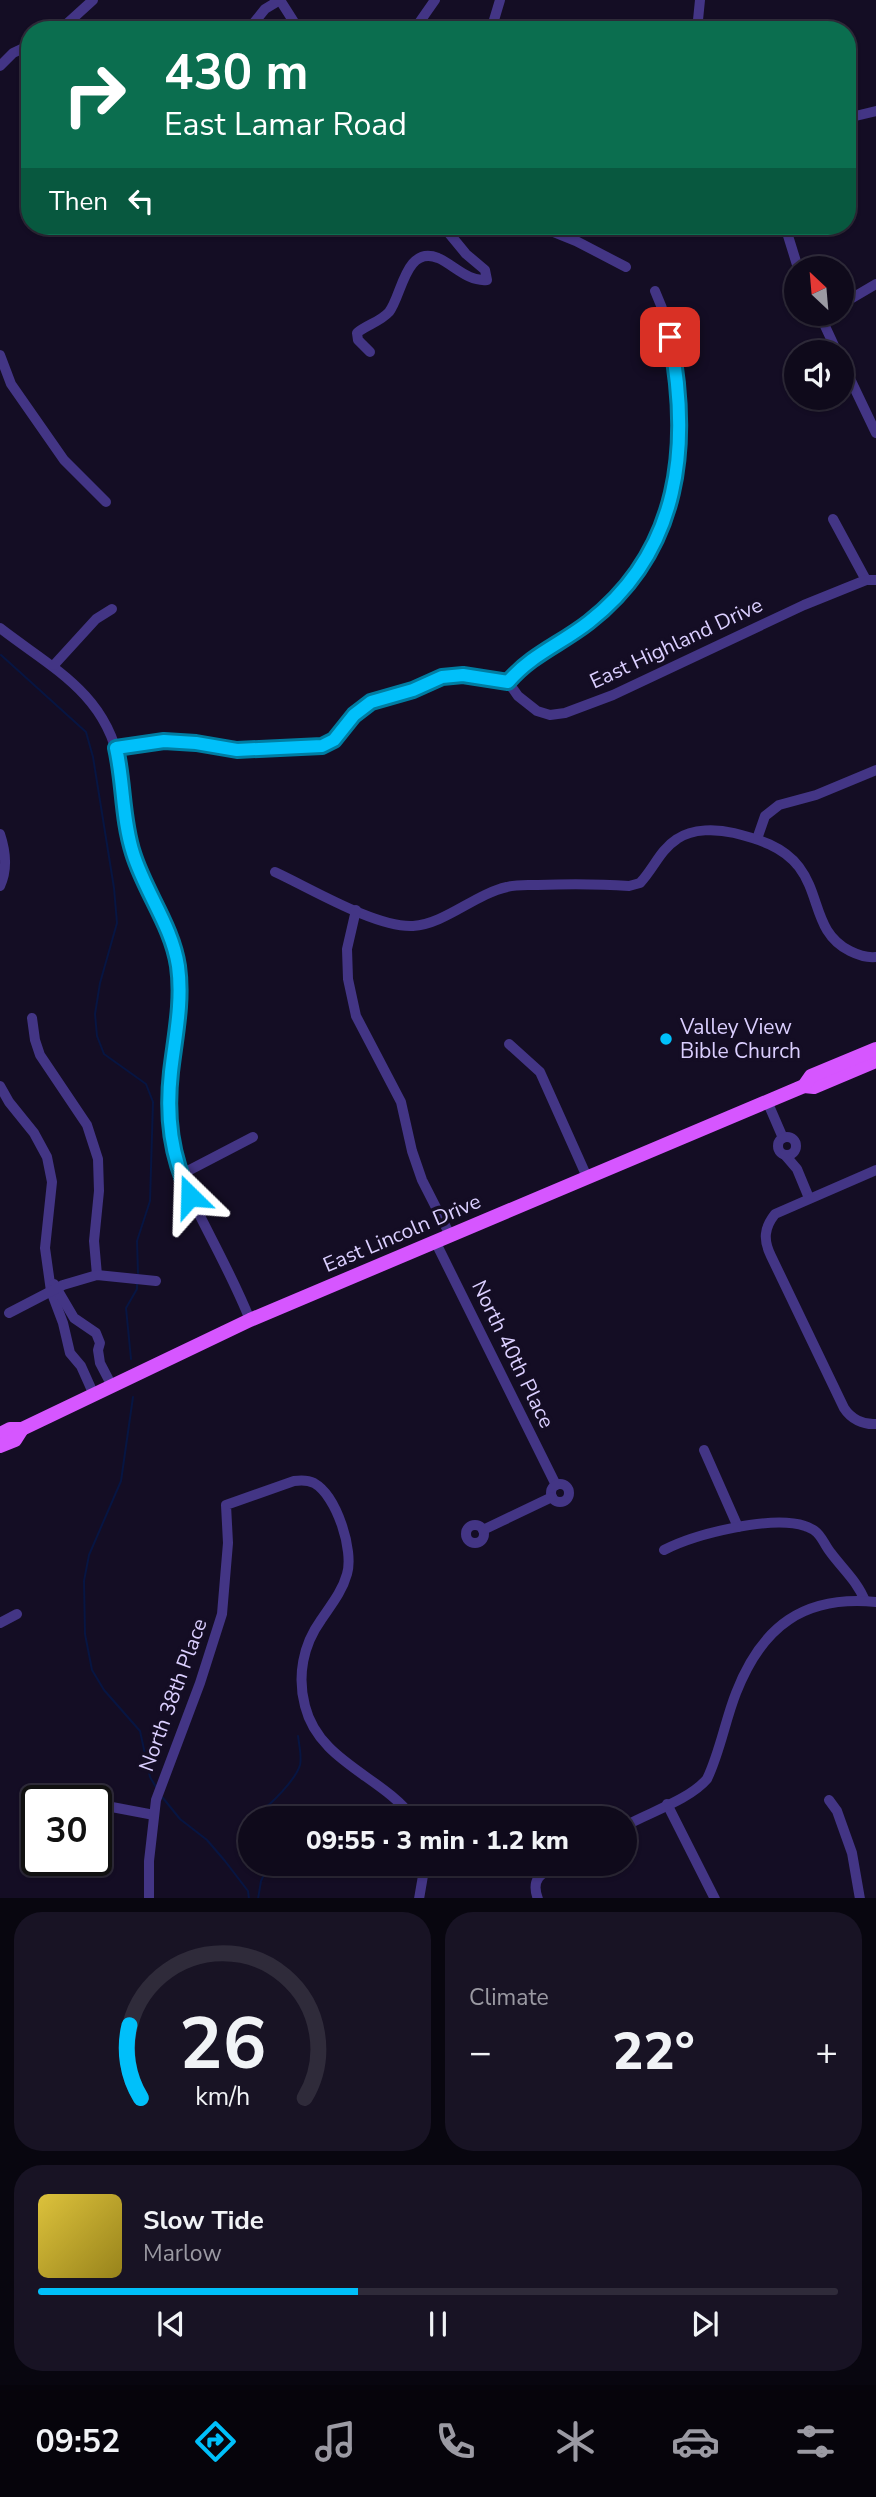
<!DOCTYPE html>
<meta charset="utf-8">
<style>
body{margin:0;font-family:"Nunito Sans",sans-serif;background:#181324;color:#f1f3f6;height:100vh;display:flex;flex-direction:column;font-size:26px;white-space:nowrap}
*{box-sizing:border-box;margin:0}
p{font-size:23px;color:#9b9aa3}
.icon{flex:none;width:38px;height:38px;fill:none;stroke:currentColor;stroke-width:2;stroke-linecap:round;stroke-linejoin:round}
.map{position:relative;height:1898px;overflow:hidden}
.sheet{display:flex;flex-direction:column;gap:14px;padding:14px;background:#08060f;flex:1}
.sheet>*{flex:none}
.guide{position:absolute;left:21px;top:21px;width:835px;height:214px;border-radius:28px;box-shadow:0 2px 5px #0004,0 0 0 2px #2f2b3a;background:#0b6e4f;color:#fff;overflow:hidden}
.needle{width:46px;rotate:334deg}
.controls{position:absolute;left:784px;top:256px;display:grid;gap:14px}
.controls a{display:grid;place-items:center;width:70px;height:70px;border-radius:50%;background:#0f0a1b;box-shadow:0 2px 5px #0004,0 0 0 2px #2f2b3a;font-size:35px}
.speed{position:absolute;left:21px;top:1785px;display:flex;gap:14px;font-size:35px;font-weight:700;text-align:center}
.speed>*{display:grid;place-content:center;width:91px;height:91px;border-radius:50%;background:#0f0a1b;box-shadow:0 2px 5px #0004,0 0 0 2px #2f2b3a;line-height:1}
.speed .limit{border:4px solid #111;border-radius:10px;background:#fff;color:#111}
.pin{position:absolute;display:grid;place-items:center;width:60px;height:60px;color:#fff;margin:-30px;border-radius:14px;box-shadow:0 4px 10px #0006}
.me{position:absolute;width:77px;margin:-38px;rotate:338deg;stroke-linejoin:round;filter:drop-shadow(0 0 5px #0008)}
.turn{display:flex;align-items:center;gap:24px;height:147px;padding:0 28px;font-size:32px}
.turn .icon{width:91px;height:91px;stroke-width:2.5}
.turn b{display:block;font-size:49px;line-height:60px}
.then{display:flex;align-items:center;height:66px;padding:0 28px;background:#0003;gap:14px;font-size:26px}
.big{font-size:52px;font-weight:800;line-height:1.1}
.sheet .widget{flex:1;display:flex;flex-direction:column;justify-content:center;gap:10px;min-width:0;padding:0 24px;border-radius:28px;background:#181324}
.sheet .dial{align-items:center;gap:0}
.dial svg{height:182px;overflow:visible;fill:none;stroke:#2f2b3a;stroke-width:7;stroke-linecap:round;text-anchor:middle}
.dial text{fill:#f1f3f6;stroke:none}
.song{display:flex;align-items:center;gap:21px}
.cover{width:84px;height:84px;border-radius:10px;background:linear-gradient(135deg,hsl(50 70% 55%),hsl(50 70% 35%))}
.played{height:7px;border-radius:4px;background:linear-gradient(90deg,#00c0fa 40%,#2f2b3a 40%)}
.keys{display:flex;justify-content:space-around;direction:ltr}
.heat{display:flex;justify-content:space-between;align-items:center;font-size:38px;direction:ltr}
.sheet .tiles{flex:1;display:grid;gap:14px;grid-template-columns:1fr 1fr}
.widget:last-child{grid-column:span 2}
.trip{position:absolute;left:238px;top:1806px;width:399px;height:70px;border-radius:35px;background:#0f0a1b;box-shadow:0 2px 5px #0004,0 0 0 2px #2f2b3a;font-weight:800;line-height:70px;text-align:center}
.dock{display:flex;height:112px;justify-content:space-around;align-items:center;background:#06040b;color:#9b9aa3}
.dock .icon{width:49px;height:49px}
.dock .active{color:#00c0fa}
.dock b{font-size:32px;color:#f1f3f6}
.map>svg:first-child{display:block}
</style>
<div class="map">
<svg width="876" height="1899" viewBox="0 0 876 1899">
<rect width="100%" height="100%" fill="#140d24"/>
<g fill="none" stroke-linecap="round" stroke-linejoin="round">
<!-- stream -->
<g stroke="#071542" stroke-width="2">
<path d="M1,655L86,732L93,757L114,888L117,923L100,983L95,1014L97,1036L104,1054L146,1084L153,1102L150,1201L137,1241L138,1273"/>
<path d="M131,1359L126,1308L137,1289V1282"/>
<path d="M133,1397L121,1481L89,1555L84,1581L85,1634L92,1670L104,1690L140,1731L150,1777L156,1787"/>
<path d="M163,1798L180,1819L207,1840L225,1861L248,1891L249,1899"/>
<path d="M258,1818L259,1812C271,1805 296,1779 300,1765C302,1757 299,1744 298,1736"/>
<path d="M258,1899L261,1881L269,1864"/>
</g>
<!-- minor -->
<g stroke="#433585" stroke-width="10">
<path d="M280,0L299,30"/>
<path d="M60,30L93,0"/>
<path d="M248,30L265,9L280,0"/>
<path d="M414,30L435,0"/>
<path d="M491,30L500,0"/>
<path d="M697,30L700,0"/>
<path d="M0,66L13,53L30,45"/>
<path d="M847,118L876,111"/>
<path d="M539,226L576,241L626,267"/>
<path d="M785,226L798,268"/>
<path d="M842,304L876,284"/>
<path d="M819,313L837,352"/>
<path d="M370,352L358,340L357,333C366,325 380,322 389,312C402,296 405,245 438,258C454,265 468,282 487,280L485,270L466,254L443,226"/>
<path d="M0,355L11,384L64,460L106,502"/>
<path d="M842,362L876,433"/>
<path d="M833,519L866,580H876"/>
<path d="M0,628C50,667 106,693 119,763C125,795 124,827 135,858C151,901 179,939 180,987C181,1038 163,1089 170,1141C174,1165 186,1188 197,1210C215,1246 235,1282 250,1320"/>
<path d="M54,665L96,619L112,609"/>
<path d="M508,682C530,657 558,643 585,625C597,616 610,604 621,594C691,527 693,373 655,291"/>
<path d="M508,682L518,696L537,711L550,715L565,713L613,695L804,605L866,580"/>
<path d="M116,748L164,741L196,743L238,750L322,746L334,740L354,715L371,702L413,690L442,677L463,675L508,682"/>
<path d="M0,834C6,852 8,869 0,886"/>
<path d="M757,839L765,816L779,805L816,795L876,770"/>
<path d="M275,872C310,888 376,928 413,926C445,924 475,894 507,887C517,884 528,885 538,885C569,884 599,884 629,886L640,883C654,868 660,850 677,839C693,828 717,829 734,833C758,839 783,846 799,867C821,896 814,933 850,951C858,955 867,958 876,957"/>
<path d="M356,910L347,949L348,979L356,1016L401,1102L412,1151L422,1180L450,1235"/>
<path d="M32,1018L35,1040L40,1055L87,1125L98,1159L99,1191L94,1241L97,1275"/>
<path d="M509,1044L540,1072L587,1177"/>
<path d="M0,1086L9,1102L34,1133L47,1157L52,1182L45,1248L51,1291L63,1323L70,1353L81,1366L94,1395"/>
<path d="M767,1101L783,1138"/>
<circle cx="787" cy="1146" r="9"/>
<path d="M785,1155L797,1169L809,1198"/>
<path d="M876,1170L775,1214C764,1228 763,1240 771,1256L844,1408C851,1419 863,1425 876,1424"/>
<path d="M180,1175L253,1137"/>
<path d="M435,1241L556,1485"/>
<path d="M54,1284L74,1318L96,1333L100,1343L98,1350L100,1363L112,1386"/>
<path d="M9,1313L63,1285L97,1275L156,1281"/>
<path d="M704,1450L738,1527"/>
<circle cx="560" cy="1493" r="9"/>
<circle cx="475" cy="1534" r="9"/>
<path d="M483,1530L552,1497"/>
<path d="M664,1550C695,1534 771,1515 805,1526C806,1526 814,1530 815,1531C822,1536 825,1546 831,1553C842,1568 858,1582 865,1601"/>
<path d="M0,1623L17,1614"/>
<path d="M72,1799L80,1801"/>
<path d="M829,1800L837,1811L852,1853L860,1899"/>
<path d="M96,1804L154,1815"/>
<path d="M667,1804L715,1899"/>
<path d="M625,1826C650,1812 689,1800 707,1779C720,1752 725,1721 736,1693C762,1626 804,1595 876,1602"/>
<path d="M149,1899V1861L156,1800L200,1683L222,1614L228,1543L226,1505L294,1481C301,1480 308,1480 314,1483C337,1496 354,1551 347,1574C342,1592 331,1605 321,1620C303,1645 297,1676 305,1706C319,1762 382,1776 413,1818"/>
<path d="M419,1899L425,1864"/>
<path d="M538,1899C530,1878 542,1873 559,1864"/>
</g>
<!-- major -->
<g stroke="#d656ff" stroke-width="14">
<path d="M804,1086L814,1087L876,1061"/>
<path d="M0,1434L10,1429H22L250,1320L804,1086L811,1076L876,1049"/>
<path d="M0,1446L15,1440L22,1429"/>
</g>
</g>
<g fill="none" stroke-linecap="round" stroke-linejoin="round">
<!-- route casing -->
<g stroke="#007da2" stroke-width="18">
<path id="route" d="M190,1196C171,1156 166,1117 171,1072C175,1037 183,1002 178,966C172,926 145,892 133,853C122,819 124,783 116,748L164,741L196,743L237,750L322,746L334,740L354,715L371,702L413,690L442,677L463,675L508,682C532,654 561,644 589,622C681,550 691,445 670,337"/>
</g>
<!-- route -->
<use href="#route" stroke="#00c0fa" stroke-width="12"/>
</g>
<!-- markers -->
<circle fill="#00c0fa" stroke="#140d24" stroke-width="2.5" cx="666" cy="1039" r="7"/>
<g text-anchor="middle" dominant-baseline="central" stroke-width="7" stroke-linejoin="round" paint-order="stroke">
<!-- street labels -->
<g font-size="21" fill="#dbcfff" stroke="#140d24">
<text transform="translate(676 643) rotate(-25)">East Highland Drive</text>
<text transform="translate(402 1233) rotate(-23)">East Lincoln Drive</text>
<text transform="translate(513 1354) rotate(64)">North 40th Place</text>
<text transform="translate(173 1695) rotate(-70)">North 38th Place</text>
</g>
<!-- poi labels -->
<g font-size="21" fill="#dbcfff" stroke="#140d24" text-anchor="start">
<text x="680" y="1027">Valley View<tspan x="680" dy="24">Bible Church</tspan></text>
</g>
</g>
</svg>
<div class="controls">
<a><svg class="needle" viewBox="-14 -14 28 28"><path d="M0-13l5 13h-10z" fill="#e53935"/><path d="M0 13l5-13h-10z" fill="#9b9aa3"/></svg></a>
<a><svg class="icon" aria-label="sound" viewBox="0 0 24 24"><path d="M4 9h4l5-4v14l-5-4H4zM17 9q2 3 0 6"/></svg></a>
</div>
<div class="speed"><div class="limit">30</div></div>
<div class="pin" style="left:670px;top:337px;background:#d93025"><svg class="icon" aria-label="arrive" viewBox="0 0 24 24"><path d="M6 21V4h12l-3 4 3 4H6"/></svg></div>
<svg class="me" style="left:190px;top:1196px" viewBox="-20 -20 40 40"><path d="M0-17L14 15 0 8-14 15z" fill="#00c0fa" stroke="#fff" stroke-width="4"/></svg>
<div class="trip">09:55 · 3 min · 1.2 km</div>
<div class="guide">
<div class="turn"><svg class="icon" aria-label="right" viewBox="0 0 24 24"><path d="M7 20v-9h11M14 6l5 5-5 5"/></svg><div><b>430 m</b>East Lamar Road</div></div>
<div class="then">Then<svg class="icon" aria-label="left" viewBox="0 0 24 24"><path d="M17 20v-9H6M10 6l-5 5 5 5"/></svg></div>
</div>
</div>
<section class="sheet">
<div class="tiles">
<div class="widget dial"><svg viewBox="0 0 100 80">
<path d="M14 69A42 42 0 1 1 86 69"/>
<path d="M14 69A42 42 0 0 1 9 37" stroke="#00c0fa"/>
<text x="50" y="56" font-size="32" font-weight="700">26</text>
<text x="50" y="72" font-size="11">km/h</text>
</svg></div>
<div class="widget"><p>Climate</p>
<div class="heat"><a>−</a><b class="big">22°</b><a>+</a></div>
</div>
<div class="widget">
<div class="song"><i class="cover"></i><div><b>Slow Tide</b><p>Marlow</p></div></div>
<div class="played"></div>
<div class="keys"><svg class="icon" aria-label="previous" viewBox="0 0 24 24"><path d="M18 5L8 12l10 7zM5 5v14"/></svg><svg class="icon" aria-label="pause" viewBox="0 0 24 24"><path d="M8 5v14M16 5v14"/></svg><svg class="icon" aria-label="next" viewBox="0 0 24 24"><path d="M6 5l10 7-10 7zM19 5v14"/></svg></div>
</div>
</div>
</section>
<nav class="dock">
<b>09:52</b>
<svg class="icon active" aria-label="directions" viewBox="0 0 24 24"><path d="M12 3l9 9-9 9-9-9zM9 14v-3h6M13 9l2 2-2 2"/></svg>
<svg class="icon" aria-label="music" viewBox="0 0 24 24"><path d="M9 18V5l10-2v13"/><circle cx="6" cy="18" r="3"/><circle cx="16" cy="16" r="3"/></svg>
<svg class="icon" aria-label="phone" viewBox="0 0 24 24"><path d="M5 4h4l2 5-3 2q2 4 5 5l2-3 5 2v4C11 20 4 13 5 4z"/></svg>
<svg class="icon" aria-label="climate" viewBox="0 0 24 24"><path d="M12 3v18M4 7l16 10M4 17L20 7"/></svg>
<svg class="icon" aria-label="car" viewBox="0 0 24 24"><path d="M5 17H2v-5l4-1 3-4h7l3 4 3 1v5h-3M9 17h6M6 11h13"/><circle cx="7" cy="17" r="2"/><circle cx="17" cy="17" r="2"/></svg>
<svg class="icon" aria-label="filters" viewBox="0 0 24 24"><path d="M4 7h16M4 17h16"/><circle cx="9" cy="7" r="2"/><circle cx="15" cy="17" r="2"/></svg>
</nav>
